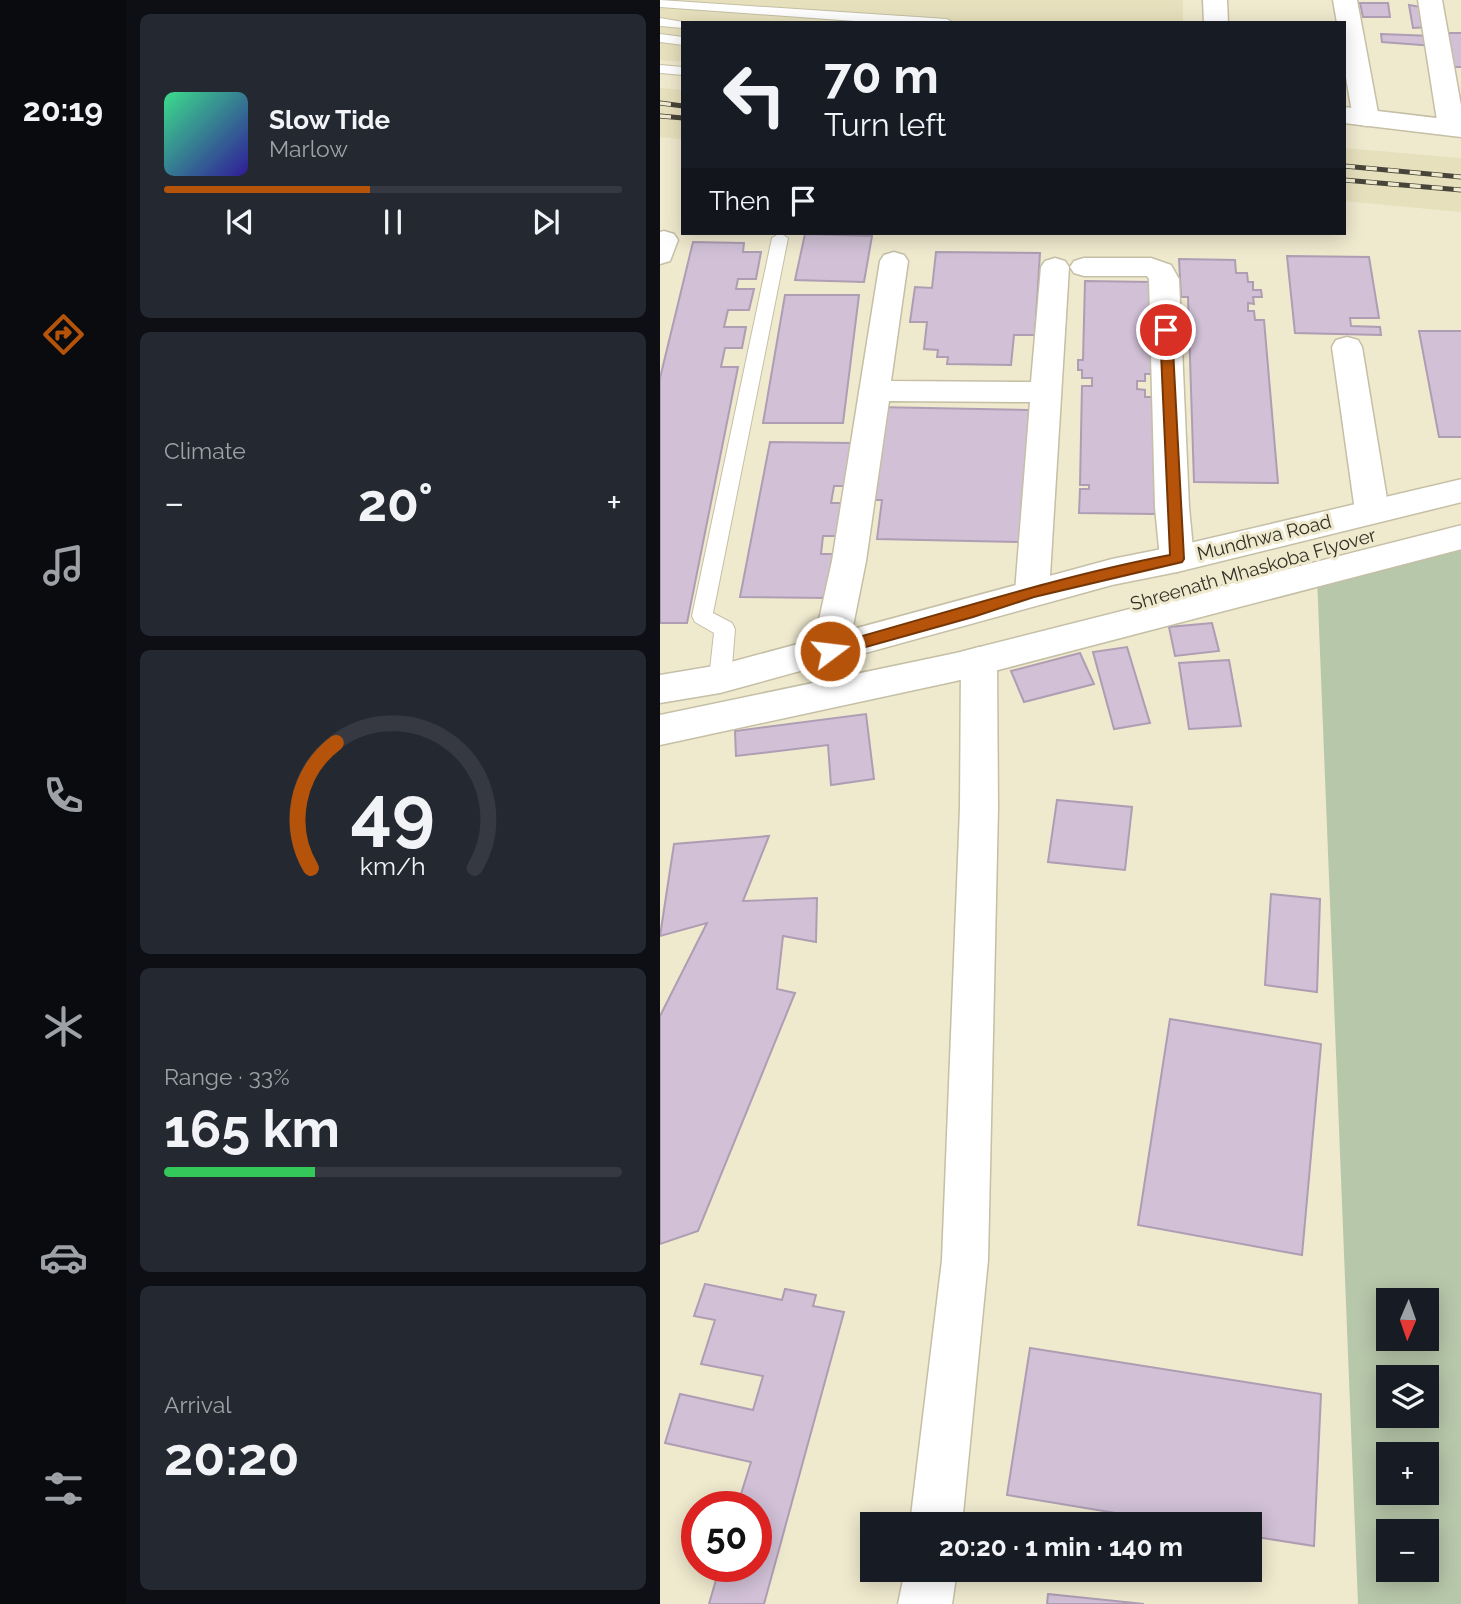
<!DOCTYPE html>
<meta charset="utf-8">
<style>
body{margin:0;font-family:Raleway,sans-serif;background:#242831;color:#f1f3f6;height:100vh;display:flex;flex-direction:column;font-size:26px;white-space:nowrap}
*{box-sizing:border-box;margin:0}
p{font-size:23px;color:#9ea1a6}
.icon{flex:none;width:38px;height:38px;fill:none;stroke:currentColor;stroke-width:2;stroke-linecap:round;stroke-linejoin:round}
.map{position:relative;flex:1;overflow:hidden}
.side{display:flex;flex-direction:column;gap:14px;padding:14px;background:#0d0f14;width:534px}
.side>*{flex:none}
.banner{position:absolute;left:21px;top:21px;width:665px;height:214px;border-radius:0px;box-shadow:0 4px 18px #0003;background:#171b24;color:#f1f3f6;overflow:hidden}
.needle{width:46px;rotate:182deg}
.controls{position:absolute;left:716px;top:1288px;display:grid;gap:14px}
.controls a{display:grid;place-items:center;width:63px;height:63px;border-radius:0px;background:#171b24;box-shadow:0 4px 18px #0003;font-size:35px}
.speed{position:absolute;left:21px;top:1491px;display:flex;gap:14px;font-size:35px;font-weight:700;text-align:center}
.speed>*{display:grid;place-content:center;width:91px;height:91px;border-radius:50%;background:#171b24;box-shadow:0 4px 18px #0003;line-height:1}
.speed .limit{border:10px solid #d22;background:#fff;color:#111}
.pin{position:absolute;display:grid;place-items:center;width:60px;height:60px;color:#fff;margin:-30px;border:4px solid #fff;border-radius:50%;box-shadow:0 2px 7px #0007}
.me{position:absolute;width:77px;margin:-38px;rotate:75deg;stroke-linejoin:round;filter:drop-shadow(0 0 5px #0008)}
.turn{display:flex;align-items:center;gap:24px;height:147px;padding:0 28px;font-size:32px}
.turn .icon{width:91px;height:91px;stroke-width:2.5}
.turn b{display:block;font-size:49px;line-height:60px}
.then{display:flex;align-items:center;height:66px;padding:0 28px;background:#0003;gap:14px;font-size:26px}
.big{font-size:52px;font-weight:700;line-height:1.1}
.side .tile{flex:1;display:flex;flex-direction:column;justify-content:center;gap:10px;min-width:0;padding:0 24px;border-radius:10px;background:#242831}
.side .dial{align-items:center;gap:0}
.dial svg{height:182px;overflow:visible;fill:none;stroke:#363941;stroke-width:7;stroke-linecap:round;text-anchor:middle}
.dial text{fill:#f1f3f6;stroke:none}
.song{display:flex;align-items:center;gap:21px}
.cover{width:84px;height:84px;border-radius:10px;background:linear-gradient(135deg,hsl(150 70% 55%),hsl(250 70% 35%))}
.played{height:7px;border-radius:4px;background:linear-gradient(90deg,#b45309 45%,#363941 45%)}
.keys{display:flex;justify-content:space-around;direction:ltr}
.heat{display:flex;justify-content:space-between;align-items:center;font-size:38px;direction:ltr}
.charge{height:10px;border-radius:5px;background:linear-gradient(90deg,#34c759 33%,#363941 0)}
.trip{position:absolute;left:200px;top:1512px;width:402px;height:70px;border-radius:0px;background:#171b24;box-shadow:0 4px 18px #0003;font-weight:700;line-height:70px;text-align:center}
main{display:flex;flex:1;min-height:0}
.dock{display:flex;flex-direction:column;width:126px;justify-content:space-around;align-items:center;background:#090b0e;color:#9ea1a6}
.dock .icon{width:49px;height:49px}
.dock .active{color:#b45309}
.dock b{font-size:32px;color:#f1f3f6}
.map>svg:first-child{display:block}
</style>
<main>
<nav class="dock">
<b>20:19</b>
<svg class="icon active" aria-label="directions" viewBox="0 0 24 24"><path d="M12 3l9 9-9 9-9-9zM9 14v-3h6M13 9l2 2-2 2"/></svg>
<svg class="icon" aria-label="music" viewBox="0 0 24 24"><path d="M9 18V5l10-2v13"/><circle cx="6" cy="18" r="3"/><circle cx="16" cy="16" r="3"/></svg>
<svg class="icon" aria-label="phone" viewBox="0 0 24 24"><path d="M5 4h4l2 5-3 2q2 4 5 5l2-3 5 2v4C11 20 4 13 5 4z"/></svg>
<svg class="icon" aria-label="climate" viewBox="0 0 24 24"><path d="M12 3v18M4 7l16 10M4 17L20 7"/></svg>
<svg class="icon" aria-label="car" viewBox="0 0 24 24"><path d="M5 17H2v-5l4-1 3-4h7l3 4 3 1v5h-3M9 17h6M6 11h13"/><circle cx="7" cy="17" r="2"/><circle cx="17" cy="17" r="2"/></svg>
<svg class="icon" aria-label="filters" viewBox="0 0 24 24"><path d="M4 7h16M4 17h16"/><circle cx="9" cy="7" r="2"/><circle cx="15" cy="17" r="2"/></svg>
</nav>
<section class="side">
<div class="tile">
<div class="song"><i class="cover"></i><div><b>Slow Tide</b><p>Marlow</p></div></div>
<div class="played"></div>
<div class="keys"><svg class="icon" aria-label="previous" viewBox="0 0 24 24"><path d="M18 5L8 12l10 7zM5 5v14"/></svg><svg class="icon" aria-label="pause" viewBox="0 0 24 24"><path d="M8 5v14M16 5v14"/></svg><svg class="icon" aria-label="next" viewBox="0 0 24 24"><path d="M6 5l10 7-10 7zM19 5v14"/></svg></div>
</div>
<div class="tile"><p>Climate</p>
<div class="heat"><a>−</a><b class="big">20°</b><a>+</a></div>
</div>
<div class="tile dial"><svg viewBox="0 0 100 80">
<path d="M14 69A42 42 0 1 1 86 69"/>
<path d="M14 69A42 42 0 0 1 25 14" stroke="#b45309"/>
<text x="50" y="56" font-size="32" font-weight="700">49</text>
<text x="50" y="72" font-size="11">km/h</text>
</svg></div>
<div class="tile"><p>Range · 33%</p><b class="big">165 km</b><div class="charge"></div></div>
<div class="tile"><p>Arrival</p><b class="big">20:20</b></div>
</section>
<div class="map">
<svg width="802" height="1604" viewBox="0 0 802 1604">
<rect width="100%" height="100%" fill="#efe9ce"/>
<!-- built -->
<g fill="#e7e0bd">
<path d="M0,0H523V23H23V62L0,60Z"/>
<path d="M0,88L23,90V139L0,137Z"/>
<path d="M684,148L801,158V212L684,201Z"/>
</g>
<!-- green -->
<path fill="#b7c7a9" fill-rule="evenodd" d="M801,545V1604H698L657,577ZM728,1300H766V1339H728ZM728,1377H766V1416H728ZM728,1454H766V1493H728ZM728,1531H766V1570H728Z"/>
<!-- building -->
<g fill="#d1c0d6" stroke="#ae9db3" stroke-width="2">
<path d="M700,3H728L730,17H703Z"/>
<path d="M749,5L767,8L769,27L753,28Z"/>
<path d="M788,33H802V67H794Z"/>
<path d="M721,34L772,36L774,46L722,42Z"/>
<path d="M145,234L212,236L204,282L135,280Z"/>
<path d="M33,242L84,243L83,252H101L96,279H78L76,289H94L89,310H68L64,327H86L82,348H65L61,367H78L27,623H0V378Z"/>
<path d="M276,252L380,253L375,335H354L351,365L287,364L288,357H277L278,350L264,349L267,322H250L255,287L272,288Z"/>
<path d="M627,256L709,257L719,318H690L691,326L720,327L721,335L635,333Z"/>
<path d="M519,259L575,260L576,273H587L588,282H593V290H601L602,297H593L594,304L588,303V311H594L595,320H604L618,483L534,482L528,297H521Z"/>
<path d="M425,281L491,282L493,374H485V381H477V389L485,390V397H493L495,514L419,513L420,489H429V485H420L422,386H432V378H422V370H418V360H423Z"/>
<path d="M125,295H199L183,423H103Z"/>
<path d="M759,331H802V437H779Z"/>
<path d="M215,407L369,410L361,542L217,539L222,500H202Z"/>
<path d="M110,442L192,443L186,486H174L171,503H184L179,536H163L161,554H176L170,598L80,597Z"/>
<path d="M552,623L559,651L515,656L509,627Z"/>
<path d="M467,647L490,723L454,729L433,652Z"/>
<path d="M420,653L434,684L364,702L351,671Z"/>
<path d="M569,660L581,726L529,729L519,663Z"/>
<path d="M206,714L214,779L171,785L168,745L76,756L75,731Z"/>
<path d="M397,800L472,807L465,870L388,862Z"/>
<path d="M109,836L83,901L157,898L156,942L123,936L117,989L135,993L38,1231L0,1244V1016L47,923L0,936L14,844Z"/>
<path d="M611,894L660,899L657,992L605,985Z"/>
<path d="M510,1019L661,1044L642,1255L478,1225Z"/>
<path d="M45,1284L122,1300L125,1289L156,1295L153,1306L184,1312L104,1604H49L60,1566H96V1507H77L91,1462L5,1443L20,1394L93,1410L103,1376L41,1364L55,1320L34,1316Z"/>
<path d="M370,1348L661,1394L654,1546L590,1536V1524H522L347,1495Z"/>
<path d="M388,1594L484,1604H387Z"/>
</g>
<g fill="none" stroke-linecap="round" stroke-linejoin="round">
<!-- service casing -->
<g stroke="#c4bfa5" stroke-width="2">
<g id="service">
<path d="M0,0L287,19L294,23H222L0,7Z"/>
<path d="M0,18L29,23H23V28L0,26Z"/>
<path d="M0,34L23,37V45L0,42Z"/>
<path d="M0,65L23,67V75L0,73Z"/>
<path d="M120,233L128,238L53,613L72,623L75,629L71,679L68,685L60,687L52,685L49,679L54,633L35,622L32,616L112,238Z"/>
</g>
</g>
<!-- minor casing -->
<g stroke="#c4bfa5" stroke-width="3">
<g id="minor">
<path d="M673,0H697L719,118L715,124L706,126L697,124L693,118L684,66V23H677Z"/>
<path d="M758,0H782L802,111L800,133L791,135L782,133L778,127Z"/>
<path d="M4,231L14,234L18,240L10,261L0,264V232Z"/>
<path d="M234,252L244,255L248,261L231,381L371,382L381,267L385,261L395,258L405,261L409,267L389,592L384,601L372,605L360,601L355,592L370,402L229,401L206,561L188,651L183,661L170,665L157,661L152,651L172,561L220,261L224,255Z"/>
<path d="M424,258H491L511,265L519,279L529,507L534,559L529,568L517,572L505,568L500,559L495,507L489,279L487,276H424L414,273L410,267L414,261Z"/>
<path d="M687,337L698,340L702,347L729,511L724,519L712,523L700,519L695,511L672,347L676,340Z"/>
<path d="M319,647L332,651L337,661L338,808L328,1260L302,1524H250L282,1260L300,808L301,661L306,651Z"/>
<path d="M245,1570H297L292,1604H238Z"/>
</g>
</g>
<!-- tertiary casing -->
<g stroke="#c4bfa5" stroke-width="3">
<g id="tertiary">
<path d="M543,0H567L568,23H544Z"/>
<path d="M684,107L802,121V137L684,123Z"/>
</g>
</g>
<!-- secondary casing -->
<g stroke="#c4bfa5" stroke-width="3">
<g id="secondary">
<path d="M802,479V502L517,572L452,585L60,693L0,703V675L60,665L452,559L517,546Z"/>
<path d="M802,525V549L296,681L0,745V715L296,653Z"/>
</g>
</g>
<!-- service -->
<use href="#service" fill="#fff" fill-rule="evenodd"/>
<!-- minor -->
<use href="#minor" fill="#fff" fill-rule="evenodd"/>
<!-- tertiary -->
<use href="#tertiary" fill="#fff" fill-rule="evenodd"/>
<!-- secondary -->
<use href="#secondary" fill="#fff" fill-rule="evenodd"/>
<!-- rail casing -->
<g stroke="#474539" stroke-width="5">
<g id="rail">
<path d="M0,103L23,106"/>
<path d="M0,116L23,118"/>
<path d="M684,166L802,177"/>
<path d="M684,180L802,190"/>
</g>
</g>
<!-- rail -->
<use href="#rail" stroke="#efe9ce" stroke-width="3.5" stroke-dasharray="11" stroke-linecap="butt"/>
</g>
<!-- route -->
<path fill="#b45309" stroke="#753606" stroke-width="2" d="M506,326L512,330L524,559L522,562L374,597L313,617L170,657L165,655L163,651L165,647L170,645C283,614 395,577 510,555L500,330Z"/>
<g text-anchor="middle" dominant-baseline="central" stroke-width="6" stroke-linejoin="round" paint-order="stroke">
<!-- street labels -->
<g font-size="19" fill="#323026" stroke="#efe9ce">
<text transform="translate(604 537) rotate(-14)">Mundhwa Road</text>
<text transform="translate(593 569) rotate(-16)">Shreenath Mhaskoba Flyover</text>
</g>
</g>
</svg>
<div class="controls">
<a><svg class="needle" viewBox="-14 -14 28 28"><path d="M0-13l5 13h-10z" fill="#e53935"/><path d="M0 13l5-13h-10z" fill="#9ea1a6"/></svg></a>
<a><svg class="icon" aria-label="layers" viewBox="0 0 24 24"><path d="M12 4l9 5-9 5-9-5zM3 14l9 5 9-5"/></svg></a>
<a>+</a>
<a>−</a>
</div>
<div class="speed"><div class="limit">50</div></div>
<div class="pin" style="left:506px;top:330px;background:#d93025"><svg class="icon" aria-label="arrive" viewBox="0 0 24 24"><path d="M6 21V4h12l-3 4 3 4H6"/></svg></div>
<svg class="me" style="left:170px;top:651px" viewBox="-20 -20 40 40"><circle r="17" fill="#b45309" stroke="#fff" stroke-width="3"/><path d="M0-11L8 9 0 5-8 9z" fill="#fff"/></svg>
<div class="trip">20:20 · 1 min · 140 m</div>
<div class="banner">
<div class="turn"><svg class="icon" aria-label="left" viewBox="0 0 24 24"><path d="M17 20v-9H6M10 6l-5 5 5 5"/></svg><div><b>70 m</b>Turn left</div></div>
<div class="then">Then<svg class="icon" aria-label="arrive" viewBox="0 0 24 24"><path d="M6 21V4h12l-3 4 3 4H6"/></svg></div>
</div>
</div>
</main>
